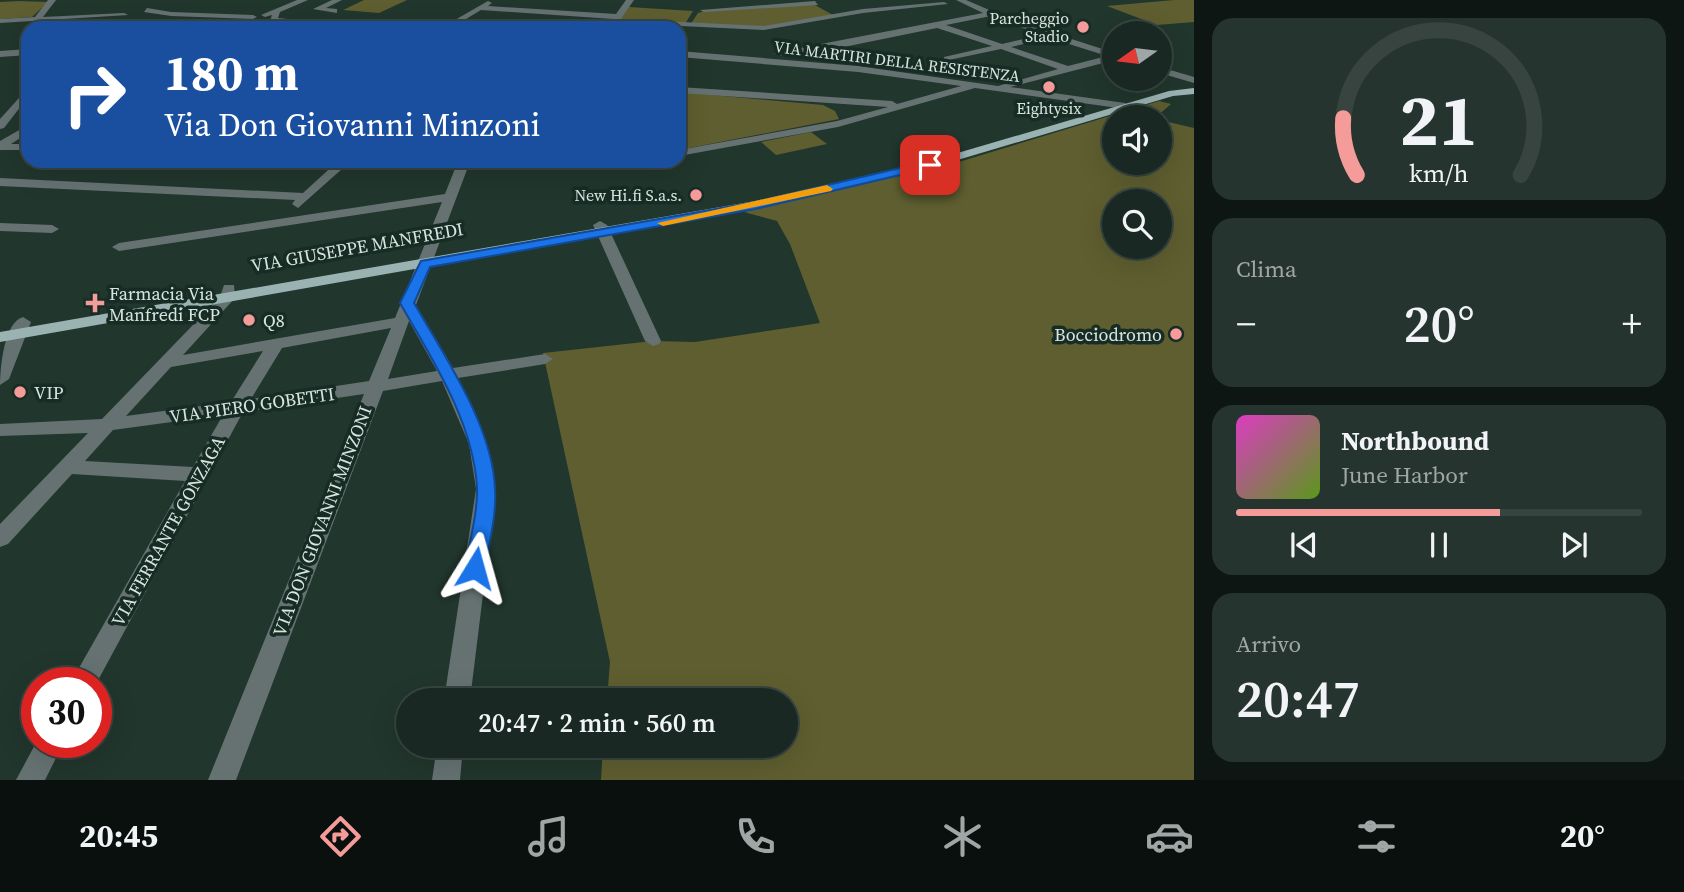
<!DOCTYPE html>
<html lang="it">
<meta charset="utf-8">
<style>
body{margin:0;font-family:"Source Serif 4",serif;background:#26342f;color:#f1f3f6;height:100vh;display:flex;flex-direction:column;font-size:26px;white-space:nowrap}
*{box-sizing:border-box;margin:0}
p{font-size:23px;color:#9fa6a5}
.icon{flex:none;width:38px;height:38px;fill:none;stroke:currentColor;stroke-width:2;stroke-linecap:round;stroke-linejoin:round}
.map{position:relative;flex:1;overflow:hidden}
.details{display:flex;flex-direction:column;gap:18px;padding:18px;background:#0e1613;width:490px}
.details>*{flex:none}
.guide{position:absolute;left:21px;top:21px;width:665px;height:147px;border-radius:21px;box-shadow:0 7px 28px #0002,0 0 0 2px #374440;background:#1a4fa0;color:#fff;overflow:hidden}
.needle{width:46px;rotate:256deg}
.tools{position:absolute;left:1102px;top:21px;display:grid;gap:14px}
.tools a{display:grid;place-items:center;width:70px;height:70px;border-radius:50%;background:#192822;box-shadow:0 7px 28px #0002,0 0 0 2px #374440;font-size:35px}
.speed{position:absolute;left:21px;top:667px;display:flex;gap:14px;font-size:35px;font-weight:700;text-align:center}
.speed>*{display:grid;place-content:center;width:91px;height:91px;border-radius:50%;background:#192822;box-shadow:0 7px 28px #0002,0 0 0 2px #374440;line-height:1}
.speed .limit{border:10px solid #d22;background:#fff;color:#111}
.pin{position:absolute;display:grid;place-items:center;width:60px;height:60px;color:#fff;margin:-30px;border-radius:14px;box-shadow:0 4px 10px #0006}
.me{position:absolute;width:77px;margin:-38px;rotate:8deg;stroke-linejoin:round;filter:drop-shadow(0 0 5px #0008)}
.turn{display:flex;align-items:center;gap:24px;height:147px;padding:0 28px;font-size:32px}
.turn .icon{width:91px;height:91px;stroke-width:2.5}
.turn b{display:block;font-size:49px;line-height:60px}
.big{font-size:52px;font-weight:600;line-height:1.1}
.details .widget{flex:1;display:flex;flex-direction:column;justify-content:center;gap:10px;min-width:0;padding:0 24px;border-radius:21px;background:#26342f}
.details .dial{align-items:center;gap:0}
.dial svg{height:182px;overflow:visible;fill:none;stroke:#374440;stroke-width:7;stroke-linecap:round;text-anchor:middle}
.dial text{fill:#f1f3f6;stroke:none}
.song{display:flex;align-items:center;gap:21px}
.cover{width:84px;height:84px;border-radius:10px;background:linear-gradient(135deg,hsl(310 70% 55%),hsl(90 70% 35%))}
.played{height:7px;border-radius:4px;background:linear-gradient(90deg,#f59b9a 65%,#374440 65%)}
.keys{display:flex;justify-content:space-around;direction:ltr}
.heat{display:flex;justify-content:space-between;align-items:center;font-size:38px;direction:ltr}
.trip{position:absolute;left:396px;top:688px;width:402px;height:70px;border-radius:35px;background:#192822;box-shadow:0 7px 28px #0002,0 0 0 2px #374440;font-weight:600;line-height:70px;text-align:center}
.menu{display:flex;height:112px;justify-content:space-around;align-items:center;background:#0a100e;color:#9fa6a5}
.menu .icon{width:49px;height:49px}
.menu .on{color:#f59b9a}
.menu b{font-size:32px;color:#f1f3f6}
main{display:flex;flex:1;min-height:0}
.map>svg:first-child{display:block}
</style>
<main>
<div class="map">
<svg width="1194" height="780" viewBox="0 0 1194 780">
<rect width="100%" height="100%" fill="#21362d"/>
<!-- green -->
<g fill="#5e5e30" fill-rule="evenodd">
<path d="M364,0H407L379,13L343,10Z"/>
<path d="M1174,0H1194V22L1157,25L1107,6Z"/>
<path d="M19,1L48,2L32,17L0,19V2Z"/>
<path d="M813,4L833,15L763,27L690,25L698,13L704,11Z"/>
<path d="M629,7L693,11L685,24L620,20Z"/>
<path d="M679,92L823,105L835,111L839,119L679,150Z"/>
<path d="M1159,101L1171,104L1156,117H1115V163H1160V120L1194,128V780H601L603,746H786V700H607L610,662L543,353L653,341L695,342L820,323L790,244L777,221L744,212L962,161ZM1115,201H1160V247H1115Z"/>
<path d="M811,132L827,144L776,155L761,142Z"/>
</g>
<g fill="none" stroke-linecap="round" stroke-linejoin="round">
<!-- minor -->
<g fill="#667272" fill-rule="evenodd">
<path d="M48,0H56L43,17L124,13L128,15L0,23V19L35,17Z"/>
<path d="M297,0H308L280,12L278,18L378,28L280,23L270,21L272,15L265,17L261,15Z"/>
<path d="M332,0H342L326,8L337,9V13L313,9Z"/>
<path d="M626,0H634L621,19L764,26L863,9L944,2L948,4L863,13L764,30L618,23L613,27L609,25L613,19L481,10L451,28H441L488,1L492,3L488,6L616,14Z"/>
<path d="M956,0H966L1015,21L1115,53V60L1010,87L1125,103L1130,106L1125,109L975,88L838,127L679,156V150L837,121L888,107L679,93V87L892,101L897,104L961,86L858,72L679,57V51L858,66L998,86L1058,69L1001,49L944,61V57L992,46L937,28L829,50L778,56L774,53L983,13ZM991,16L1041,35L1002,44L946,25ZM1050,38L1107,56L1068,66L1011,47Z"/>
<path d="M815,1L818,5L704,12L700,10Z"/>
<path d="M147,8L171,12L253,15L257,17L253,19L171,16L144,12Z"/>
<path d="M1169,39L1172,44L1160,47V42Z"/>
<path d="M28,49V55L0,57V51Z"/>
<path d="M1160,67L1194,77V83L1160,73Z"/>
<path d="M28,88V97L4,128L0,129V119Z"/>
<path d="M28,125V133L11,144H28V150H0V141Z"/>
<path d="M338,161H351L298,208L292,204L295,200L0,186V178L303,193Z"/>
<path d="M402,161H623L617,164L547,170L468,167L416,305L453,368L545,354L553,359L545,364L458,378L487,444L496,489L470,700H444L476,489L469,444L442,381L383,391L236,780H208L364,394L243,412L96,684L71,682L185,481L72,474L8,544L0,547V524L88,433L0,436V424L102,419L220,297L224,285H234L235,298L183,355L395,318L442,202L119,251L112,247L119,243L445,194L456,166L408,164ZM409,321L437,371L388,379ZM391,328L369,381L251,399L282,348ZM263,351L231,402L126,416L171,367ZM223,415L193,467L85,461L113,430Z"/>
<path d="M600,221L607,225L661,341L659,344L653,346L645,341L593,225Z"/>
<path d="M0,223L52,225L59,229L52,233L0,231Z"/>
<path d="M23,317L31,322L9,379L0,385C0,368 4,322 23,317Z"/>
<path d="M37,741L64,742L45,780H16Z"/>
<path d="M437,746H463L460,780H432Z"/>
</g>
<!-- major -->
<path fill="#9ab3b2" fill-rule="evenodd" d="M1194,88V94L1173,96L934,167L755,209L0,342V332L755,201L927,162L1169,91Z"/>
</g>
<!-- route -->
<path fill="#1a73e8" stroke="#114b97" stroke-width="2" d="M930,161L936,165L934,167L755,209L430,267L414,303C445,357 492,425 495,488C497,514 489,543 485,568L482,574H468L465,568C469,543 478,513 477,487C473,421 432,359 400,303L421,261L755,202Z"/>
<!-- slow -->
<path fill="#f59e0b" d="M827,185L833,189L831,191L663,226L657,223Z"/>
<!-- markers -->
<g fill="#f59b9a" stroke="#172c24" stroke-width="2.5">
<circle cx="1083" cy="27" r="7"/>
<circle cx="1049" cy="87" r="7"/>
<circle cx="696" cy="195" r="7"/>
<path d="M91.5 292.5h7v7h7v7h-7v7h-7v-7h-7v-7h7z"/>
<circle cx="249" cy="320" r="7"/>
<circle cx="1176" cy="334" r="7"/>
<circle cx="20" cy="392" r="7"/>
</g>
<g text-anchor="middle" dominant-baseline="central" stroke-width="7" stroke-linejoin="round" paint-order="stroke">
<!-- far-poi labels -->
<g font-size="16" fill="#d8e5df" stroke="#172c24" text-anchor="end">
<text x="1069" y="18">Parcheggio<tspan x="1069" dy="18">Stadio</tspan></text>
<text x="1049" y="108" text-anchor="middle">Eightysix</text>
<text x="682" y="195">New Hi.fi S.a.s.</text>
</g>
<!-- far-street labels -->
<g font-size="16" fill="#d8e5df" stroke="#172c24">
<text transform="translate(897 61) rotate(7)">VIA MARTIRI DELLA RESISTENZA</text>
</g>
<!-- street labels -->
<g font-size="18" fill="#d8e5df" stroke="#172c24">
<text transform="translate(357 247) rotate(-10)">VIA GIUSEPPE MANFREDI</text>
<text transform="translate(252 405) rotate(-8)">VIA PIERO GOBETTI</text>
<text transform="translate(322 521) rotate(-69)">VIA DON GIOVANNI MINZONI</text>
<text transform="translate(168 531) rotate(-61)">VIA FERRANTE GONZAGA</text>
</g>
<!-- poi labels -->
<g font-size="18" fill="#d8e5df" stroke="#172c24" text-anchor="start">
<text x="109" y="293">Farmacia Via<tspan x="109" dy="21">Manfredi FCP</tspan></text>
<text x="263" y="320">Q8</text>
<text x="1162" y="334" text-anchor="end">Bocciodromo</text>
<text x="34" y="392">VIP</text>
</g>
</g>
</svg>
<div class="tools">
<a><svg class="needle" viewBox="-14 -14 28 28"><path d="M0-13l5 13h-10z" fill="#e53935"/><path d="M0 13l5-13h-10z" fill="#9fa6a5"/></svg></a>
<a><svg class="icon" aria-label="sound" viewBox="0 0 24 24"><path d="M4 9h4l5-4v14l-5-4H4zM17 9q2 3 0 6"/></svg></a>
<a><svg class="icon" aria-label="search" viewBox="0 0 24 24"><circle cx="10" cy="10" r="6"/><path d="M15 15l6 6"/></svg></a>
</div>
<div class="speed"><div class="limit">30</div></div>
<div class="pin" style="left:930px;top:165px;background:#d93025"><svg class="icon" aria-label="arrive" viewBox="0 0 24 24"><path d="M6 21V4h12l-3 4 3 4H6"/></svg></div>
<svg class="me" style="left:475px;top:568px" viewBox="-20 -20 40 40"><path d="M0-17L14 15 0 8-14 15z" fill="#1a73e8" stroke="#fff" stroke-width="4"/></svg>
<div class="trip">20:47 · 2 min · 560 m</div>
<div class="guide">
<div class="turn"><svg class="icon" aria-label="right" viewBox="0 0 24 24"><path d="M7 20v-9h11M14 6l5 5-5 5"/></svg><div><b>180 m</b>Via Don Giovanni Minzoni</div></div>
</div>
</div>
<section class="details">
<div class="widget dial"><svg viewBox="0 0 100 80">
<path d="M14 69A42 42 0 1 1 86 69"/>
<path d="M14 69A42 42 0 0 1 8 44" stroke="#f59b9a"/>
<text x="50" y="56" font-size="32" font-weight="700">21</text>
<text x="50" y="72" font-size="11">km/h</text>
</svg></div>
<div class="widget"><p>Clima</p>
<div class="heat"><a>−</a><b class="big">20°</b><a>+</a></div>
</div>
<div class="widget">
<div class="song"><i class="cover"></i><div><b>Northbound</b><p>June Harbor</p></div></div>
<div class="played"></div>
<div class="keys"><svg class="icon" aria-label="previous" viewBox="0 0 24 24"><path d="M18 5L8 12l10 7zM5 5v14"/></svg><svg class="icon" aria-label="pause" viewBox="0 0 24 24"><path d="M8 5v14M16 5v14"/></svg><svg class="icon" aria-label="next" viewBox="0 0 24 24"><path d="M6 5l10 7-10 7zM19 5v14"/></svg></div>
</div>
<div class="widget"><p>Arrivo</p><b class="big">20:47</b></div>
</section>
</main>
<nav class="menu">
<b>20:45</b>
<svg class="icon on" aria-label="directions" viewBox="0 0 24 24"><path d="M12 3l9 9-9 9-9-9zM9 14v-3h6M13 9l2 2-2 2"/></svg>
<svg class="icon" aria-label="music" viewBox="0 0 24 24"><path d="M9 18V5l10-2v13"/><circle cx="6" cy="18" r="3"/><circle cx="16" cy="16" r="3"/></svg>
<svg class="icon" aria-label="phone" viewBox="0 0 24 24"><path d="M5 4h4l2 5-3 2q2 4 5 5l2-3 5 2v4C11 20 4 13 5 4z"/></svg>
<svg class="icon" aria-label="climate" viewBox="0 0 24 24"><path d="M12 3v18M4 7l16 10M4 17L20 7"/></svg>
<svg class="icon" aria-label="car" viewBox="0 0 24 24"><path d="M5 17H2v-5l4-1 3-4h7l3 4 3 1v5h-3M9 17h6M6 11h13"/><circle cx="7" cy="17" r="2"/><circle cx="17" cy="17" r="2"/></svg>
<svg class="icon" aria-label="filters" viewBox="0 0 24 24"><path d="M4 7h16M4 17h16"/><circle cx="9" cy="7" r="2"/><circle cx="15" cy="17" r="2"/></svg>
<b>20°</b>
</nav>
